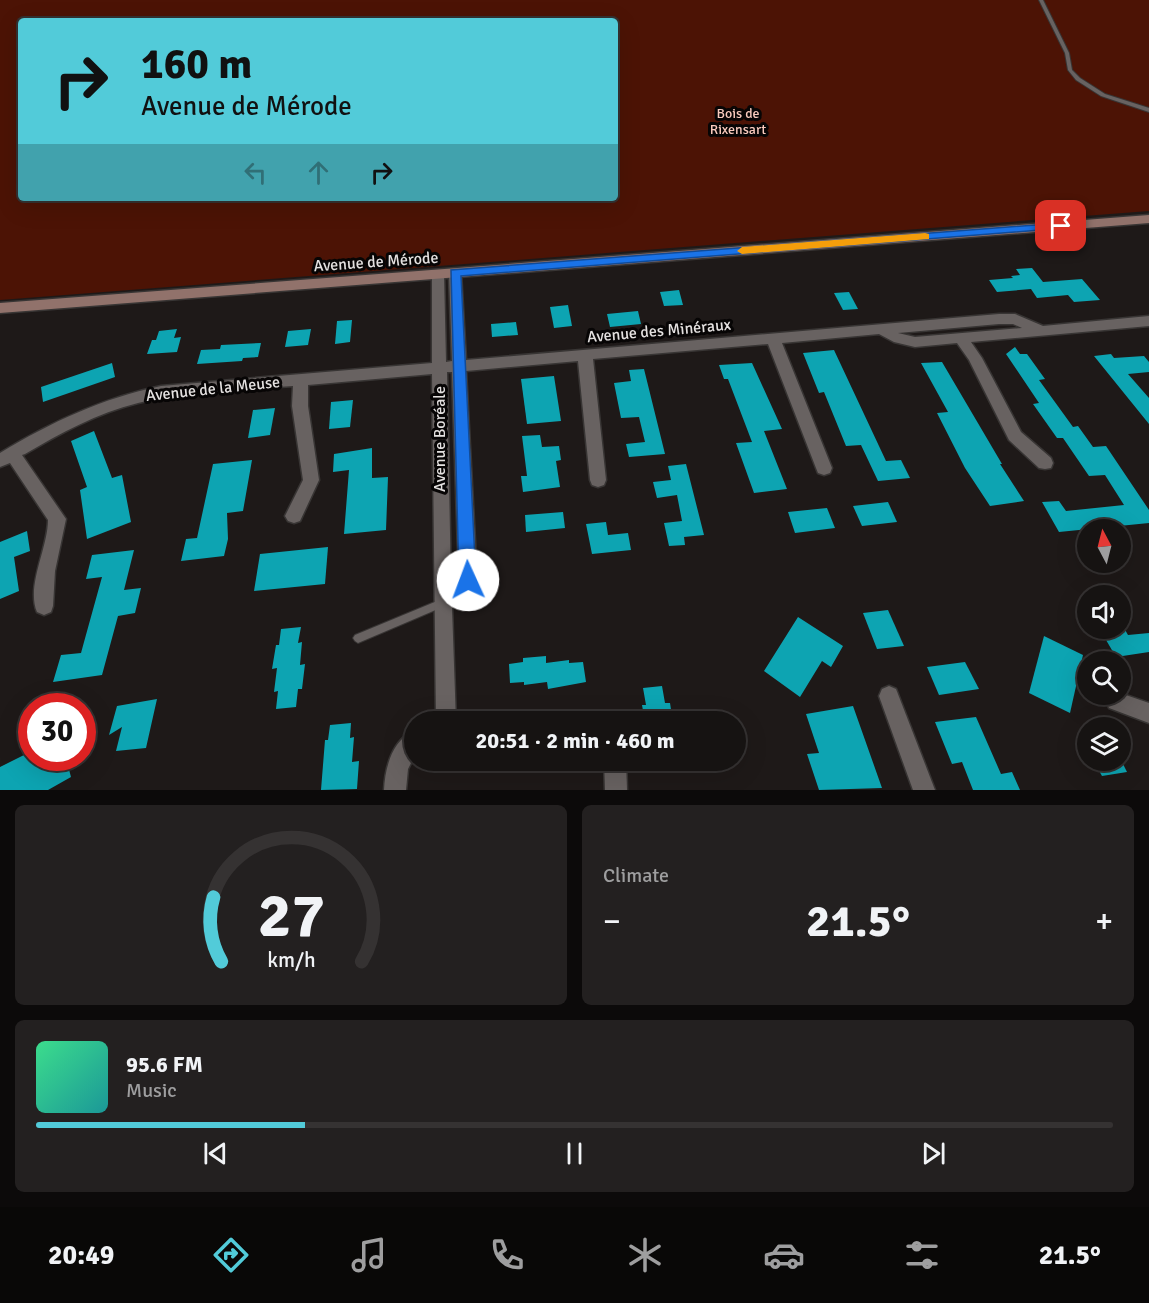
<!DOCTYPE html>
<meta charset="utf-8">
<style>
body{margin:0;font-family:Signika,sans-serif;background:#232020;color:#f1f3f6;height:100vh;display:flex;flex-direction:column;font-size:22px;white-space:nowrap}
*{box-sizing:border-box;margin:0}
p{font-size:20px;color:#9e9e9f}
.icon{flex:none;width:33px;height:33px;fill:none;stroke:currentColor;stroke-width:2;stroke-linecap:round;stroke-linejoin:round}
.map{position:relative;height:790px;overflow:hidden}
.sheet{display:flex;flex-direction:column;gap:15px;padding:15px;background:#0c0a0a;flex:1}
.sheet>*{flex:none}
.guide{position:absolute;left:18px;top:18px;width:600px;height:183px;border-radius:6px;box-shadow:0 6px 24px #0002,0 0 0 2px #353232;background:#52cbd9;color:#111;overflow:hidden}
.needle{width:39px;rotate:353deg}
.tools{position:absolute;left:1077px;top:519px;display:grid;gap:12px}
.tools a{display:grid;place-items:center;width:54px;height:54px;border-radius:50%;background:#161312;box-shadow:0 6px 24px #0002,0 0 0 2px #353232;font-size:30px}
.speed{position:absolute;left:18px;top:693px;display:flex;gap:12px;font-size:30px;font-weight:700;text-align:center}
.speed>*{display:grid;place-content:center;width:78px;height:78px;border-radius:50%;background:#161312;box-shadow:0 6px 24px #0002,0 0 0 2px #353232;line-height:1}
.speed .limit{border:9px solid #d22;background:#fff;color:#111}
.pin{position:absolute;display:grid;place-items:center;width:51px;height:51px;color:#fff;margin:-26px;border-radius:12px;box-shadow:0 3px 9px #0006}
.me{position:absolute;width:66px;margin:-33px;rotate:358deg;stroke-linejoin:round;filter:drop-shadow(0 0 4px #0008)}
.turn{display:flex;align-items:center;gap:21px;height:126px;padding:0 24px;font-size:27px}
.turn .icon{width:78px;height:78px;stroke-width:2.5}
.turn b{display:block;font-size:42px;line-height:51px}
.lanes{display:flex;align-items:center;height:57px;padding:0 24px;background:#0003;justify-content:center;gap:30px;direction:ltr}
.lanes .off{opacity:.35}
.big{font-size:45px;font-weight:800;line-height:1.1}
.sheet .card{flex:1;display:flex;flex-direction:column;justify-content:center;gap:9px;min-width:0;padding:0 21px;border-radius:9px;background:#232020}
.sheet .dial{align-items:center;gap:0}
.dial svg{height:156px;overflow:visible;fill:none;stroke:#353232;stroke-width:7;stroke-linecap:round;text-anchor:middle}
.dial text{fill:#f1f3f6;stroke:none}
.song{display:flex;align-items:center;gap:18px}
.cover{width:72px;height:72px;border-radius:9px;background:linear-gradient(135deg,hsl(150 70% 55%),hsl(180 70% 35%))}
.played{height:6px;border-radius:3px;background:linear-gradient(90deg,#52cbd9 25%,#353232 25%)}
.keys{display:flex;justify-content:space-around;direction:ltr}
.heat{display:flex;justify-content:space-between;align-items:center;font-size:33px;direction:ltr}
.sheet .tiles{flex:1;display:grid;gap:15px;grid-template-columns:1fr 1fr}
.card:last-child{grid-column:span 2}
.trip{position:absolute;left:404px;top:711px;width:342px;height:60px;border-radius:30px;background:#161312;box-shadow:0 6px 24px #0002,0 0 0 2px #353232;font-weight:800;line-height:60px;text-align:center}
.dock{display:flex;height:96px;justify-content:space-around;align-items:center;background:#090807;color:#9e9e9f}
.dock .icon{width:42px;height:42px}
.dock .active{color:#52cbd9}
.dock b{font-size:27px;color:#f1f3f6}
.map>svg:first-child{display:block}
</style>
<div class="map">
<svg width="1149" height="790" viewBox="0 0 1149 790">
<rect width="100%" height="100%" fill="#1e1918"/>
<!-- green -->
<path fill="#4c1305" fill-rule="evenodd" d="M0,0H1149V211L0,300ZM21,21H615V198H21Z"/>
<!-- building -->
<g fill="#0da4b2">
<path d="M1032,268L1043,282L1082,279L1100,300L1074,302L1068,295L1037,298L1031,289L997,292L989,280L1013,278L1011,276L1020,275L1016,269Z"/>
<path d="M679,290L683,305L664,306L660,292Z"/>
<path d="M849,292L858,309L843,310L834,293Z"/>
<path d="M568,305L572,326L554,328L550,307Z"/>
<path d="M638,311L641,324L610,327L607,314Z"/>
<path d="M352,320L350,342L335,344L337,321Z"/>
<path d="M516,322L518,335L492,337L491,324Z"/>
<path d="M177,329L174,338L181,337L177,352L147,354L152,340H156L159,331Z"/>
<path d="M311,329L308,345L285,347L288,331Z"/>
<path d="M261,343L258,357L243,358L242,361L197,364L201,350L220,349L221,345Z"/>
<path d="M1015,347L1020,354H1027L1045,379L1039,380L1073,427L1078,426L1093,447L1106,446L1149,510V523L1059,532L1042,502L1059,501L1066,511L1124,505L1105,475L1089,476L1063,438H1057L1033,404L1039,403L1006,354Z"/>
<path d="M834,350L886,461L901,460L910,478L878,481L861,445L846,446L824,392L819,393L803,353Z"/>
<path d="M1111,354L1114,358L1144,356L1149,362V372L1128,374L1149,398V424L1094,356Z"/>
<path d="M942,362L1002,464H1000L1024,501L990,506L965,468L937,413L948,412L921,363Z"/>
<path d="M112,363L115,377L43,402L41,387Z"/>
<path d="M752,363L782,429L764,431L787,489L754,493L736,443L752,442L728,379H724L719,365Z"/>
<path d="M644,369L665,454L629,457L626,444L645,442L639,417L621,418L614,383L631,381L629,370Z"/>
<path d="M554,376L561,421L527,424L521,379Z"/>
<path d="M353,400L350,427L329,429L331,402Z"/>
<path d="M275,408L270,435L248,438L253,410Z"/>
<path d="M94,431L112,478L122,475L131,522L87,539L80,490L87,487L71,441Z"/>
<path d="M540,435L542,447L559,446L561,460L556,461L560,487L523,492L521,476H527L522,436Z"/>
<path d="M372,448V478L388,477L386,530L344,534L349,470L333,472L334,454Z"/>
<path d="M252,460L243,511L227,513L228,539L224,556L181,561L186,539L197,538L213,464Z"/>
<path d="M686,464L704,535L684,537L685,545L669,546L664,523L682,521L677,495L657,498L653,482L671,480L668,466Z"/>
<path d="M888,502L897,522L862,526L853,506Z"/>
<path d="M827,508L835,528L795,533L788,512Z"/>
<path d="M563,512L565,528L526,532L525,515Z"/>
<path d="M606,522L608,535L628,533L631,550L592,554L586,524Z"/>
<path d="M27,531L30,551L14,557L19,591L0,599V542Z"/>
<path d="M328,547L325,584L254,591L260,554Z"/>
<path d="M134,550L124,590L141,588L135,613L118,616L102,675L53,682L61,655L81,653L84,642L102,577L86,579L92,555Z"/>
<path d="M888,610L904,646L877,649L863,613Z"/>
<path d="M798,617L843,646L831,667L822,661L800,697L764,671Z"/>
<path d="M301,627L298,643L302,642L300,665L305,664L302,689H298L296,707L276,709L278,691L274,692L277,668L272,669L276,645H279L281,629Z"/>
<path d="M1099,628H1124L1128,635L1149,633V652L1116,657Z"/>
<path d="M1044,636L1083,655L1070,713L1029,693Z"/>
<path d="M546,656V663L569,660V663L583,662L586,682L548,689L547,682L524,685V682L510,683L509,664L523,662V658Z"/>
<path d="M965,662L979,689L939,695L927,667Z"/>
<path d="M662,686L665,703H670L673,722H645L642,705H646L643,688Z"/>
<path d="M157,699L146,748L116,751L122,727L109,735L117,706Z"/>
<path d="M853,706L882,788L819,790L807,754L819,753L806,714Z"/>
<path d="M976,717L1001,774L1012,772L1020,790H973L962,762L952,764L935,722Z"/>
<path d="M351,723L350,738L354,737L352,762L359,761L357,789L321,790L325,740H328L330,725Z"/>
<path d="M32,751V758H66L71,777L48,790H0V767Z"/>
<path d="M1093,760H1121L1127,772L1102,776Z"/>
</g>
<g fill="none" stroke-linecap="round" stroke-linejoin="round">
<!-- lane casing -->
<g stroke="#383534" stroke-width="2">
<g id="lane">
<path d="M1039,0H1043L1069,53L1072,70L1080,78L1105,94L1149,108V112L1101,96L1076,80L1068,70L1065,53Z"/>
<path d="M442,599L445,600L447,603L445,606L358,643L355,641L353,638L355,635Z"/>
</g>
</g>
<!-- street casing -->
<g stroke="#383534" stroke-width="3">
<g id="street">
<path d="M455,269L461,273L466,360L999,314H1015L1043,326L1149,316V326L971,342L982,358L1021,432L1051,458L1053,463L1051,468L1045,469L1039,468L1009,440L969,360L957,343L915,347L894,342L879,334L782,343L832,468L830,473L824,475L818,473L816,468L768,344L593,359L606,480L604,485L598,487L592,485L590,480L578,361L466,371L477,580L468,596L452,608L456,722L436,720L432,374L308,385V406L319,480L300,521L294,523L288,521L285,516L303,480L292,406L293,386C243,390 186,390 138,403C97,413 61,433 25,454L22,455L66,519L55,571L53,606L51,612L44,615L37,612C26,586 48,548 48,520L10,463L0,467V453C51,422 103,398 161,386L432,363V274L438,270L444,274L446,362L452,361L449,273ZM999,324H1013L1022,328L915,337L898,333ZM447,372H452L459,579L451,587Z"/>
<path d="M889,686L896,689L935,790H913L879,696L882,689Z"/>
<path d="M1120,693L1149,703V723L1109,708L1106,701L1109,694H1120Z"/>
<path d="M579,712H591L598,715L601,722H569L572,715Z"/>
<path d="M414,731V757L408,769L406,790H384C385,768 392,740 414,731Z"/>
<path d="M604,760H626L627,790H605Z"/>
</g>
</g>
<!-- secondary casing -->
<g stroke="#383534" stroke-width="3">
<path id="secondary" d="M1149,215V223L0,313V303Z"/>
</g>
<!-- lane -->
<use href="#lane" fill="#686261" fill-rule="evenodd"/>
<!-- street -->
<use href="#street" fill="#686261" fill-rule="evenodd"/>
<!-- secondary -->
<use href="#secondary" fill="#91726b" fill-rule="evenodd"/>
</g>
<!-- route -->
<path fill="#1a73e8" stroke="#114b97" stroke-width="1.5" d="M1061,223L1066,226L1065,228L461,276L476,580L474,585L468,587L462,585L459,580L451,270Z"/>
<!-- slow -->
<path fill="#f59e0b" d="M925,233L929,234V239L742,254L737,251L742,247Z"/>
<g text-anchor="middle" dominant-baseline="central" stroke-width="6" stroke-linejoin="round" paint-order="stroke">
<!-- far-park labels -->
<g font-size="14" fill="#facbbe" stroke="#070505">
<text x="738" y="113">Bois de<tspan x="738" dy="16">Rixensart</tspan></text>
</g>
<!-- street labels -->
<g font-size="16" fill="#e4e1e0" stroke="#070505">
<text transform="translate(376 262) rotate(-4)">Avenue de Mérode</text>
<text transform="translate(659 331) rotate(-5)">Avenue des Minéraux</text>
<text transform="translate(213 389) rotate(-6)">Avenue de la Meuse</text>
<text transform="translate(440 439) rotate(-90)">Avenue Boréale</text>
</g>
</g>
</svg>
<div class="tools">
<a><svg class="needle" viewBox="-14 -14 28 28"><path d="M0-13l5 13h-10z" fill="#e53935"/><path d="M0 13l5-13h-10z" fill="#9e9e9f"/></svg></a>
<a><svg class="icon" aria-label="sound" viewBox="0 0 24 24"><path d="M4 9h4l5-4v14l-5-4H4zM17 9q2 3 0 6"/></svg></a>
<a><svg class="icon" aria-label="search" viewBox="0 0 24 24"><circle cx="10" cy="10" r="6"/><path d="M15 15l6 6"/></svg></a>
<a><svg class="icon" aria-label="layers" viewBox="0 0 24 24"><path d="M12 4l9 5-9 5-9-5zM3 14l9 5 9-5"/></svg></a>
</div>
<div class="speed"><div class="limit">30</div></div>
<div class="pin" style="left:1061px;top:226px;background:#d93025"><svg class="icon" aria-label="arrive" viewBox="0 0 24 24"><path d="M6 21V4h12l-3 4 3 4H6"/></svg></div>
<svg class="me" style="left:468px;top:580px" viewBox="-20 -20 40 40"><circle r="19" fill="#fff"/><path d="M0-13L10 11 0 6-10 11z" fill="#1a73e8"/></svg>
<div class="trip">20:51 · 2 min · 460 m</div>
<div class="guide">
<div class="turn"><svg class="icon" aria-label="right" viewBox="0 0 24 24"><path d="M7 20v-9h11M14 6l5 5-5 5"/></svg><div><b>160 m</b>Avenue de Mérode</div></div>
<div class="lanes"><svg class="icon off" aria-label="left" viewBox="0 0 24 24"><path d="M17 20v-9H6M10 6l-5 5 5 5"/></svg><svg class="icon off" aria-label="ahead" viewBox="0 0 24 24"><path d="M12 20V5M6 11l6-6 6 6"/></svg><svg class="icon" aria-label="right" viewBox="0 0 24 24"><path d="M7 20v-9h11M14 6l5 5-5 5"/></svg></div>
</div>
</div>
<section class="sheet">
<div class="tiles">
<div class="card dial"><svg viewBox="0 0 100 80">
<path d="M14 69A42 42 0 1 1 86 69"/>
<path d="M14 69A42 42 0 0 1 10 36" stroke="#52cbd9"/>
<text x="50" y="56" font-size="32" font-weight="700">27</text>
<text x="50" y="72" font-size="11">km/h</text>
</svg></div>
<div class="card"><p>Climate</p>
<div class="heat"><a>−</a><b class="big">21.5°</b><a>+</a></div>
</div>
<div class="card">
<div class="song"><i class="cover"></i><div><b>95.6 FM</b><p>Music</p></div></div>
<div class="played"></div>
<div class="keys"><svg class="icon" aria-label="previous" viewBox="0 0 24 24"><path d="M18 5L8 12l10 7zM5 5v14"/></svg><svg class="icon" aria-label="pause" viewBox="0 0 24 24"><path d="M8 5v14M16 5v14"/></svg><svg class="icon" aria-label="next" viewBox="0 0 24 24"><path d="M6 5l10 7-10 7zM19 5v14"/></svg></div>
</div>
</div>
</section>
<nav class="dock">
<b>20:49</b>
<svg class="icon active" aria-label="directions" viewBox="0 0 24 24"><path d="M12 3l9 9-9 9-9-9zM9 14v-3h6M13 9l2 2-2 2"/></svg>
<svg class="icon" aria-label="music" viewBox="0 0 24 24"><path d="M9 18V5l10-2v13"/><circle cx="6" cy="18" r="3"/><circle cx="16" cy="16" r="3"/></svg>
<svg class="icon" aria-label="phone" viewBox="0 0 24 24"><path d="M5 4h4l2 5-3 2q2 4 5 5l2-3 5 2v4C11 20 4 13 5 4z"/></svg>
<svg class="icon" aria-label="climate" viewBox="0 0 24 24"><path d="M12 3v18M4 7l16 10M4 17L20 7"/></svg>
<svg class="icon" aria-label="car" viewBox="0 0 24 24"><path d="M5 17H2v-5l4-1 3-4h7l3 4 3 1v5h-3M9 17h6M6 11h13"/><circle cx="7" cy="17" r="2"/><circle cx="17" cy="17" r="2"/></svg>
<svg class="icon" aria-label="filters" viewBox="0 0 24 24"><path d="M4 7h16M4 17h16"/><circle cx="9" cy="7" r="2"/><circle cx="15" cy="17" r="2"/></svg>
<b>21.5°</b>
</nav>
